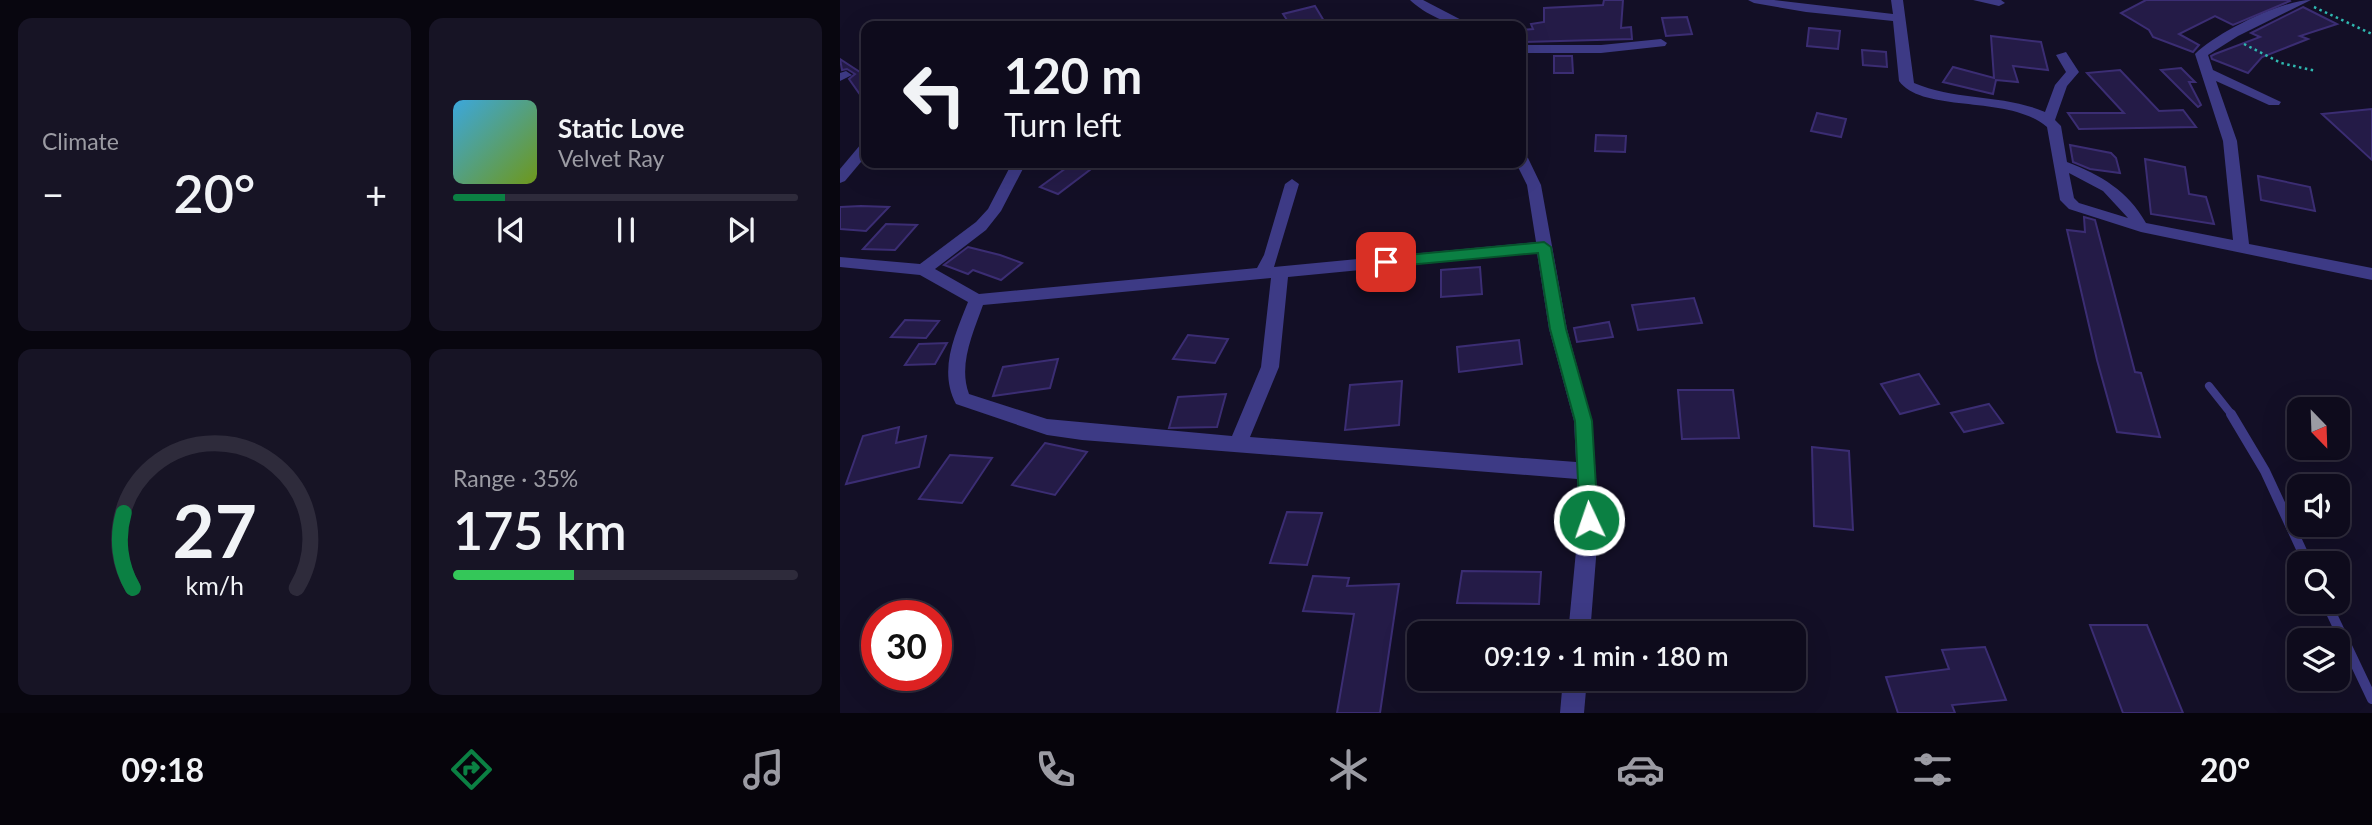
<!DOCTYPE html>
<meta charset="utf-8">
<style>
body{margin:0;font-family:Lato,sans-serif;background:#171425;color:#f1f3f6;height:100vh;display:flex;flex-direction:column;font-size:26px;white-space:nowrap}
*{box-sizing:border-box;margin:0}
p{font-size:23px;color:#9b9ba3}
.icon{flex:none;width:38px;height:38px;fill:none;stroke:currentColor;stroke-width:2;stroke-linecap:round;stroke-linejoin:round}
.map{position:relative;flex:1;overflow:hidden}
.sheet{display:flex;flex-direction:column;gap:18px;padding:18px;background:#08060f;width:840px}
.sheet>*{flex:none}
.guide{position:absolute;left:21px;top:21px;width:665px;height:147px;border-radius:14px;box-shadow:0 7px 28px #0002,0 0 0 2px #2e2b3b;background:#0e0b1c;color:#f1f3f6;overflow:hidden}
.needle{width:46px;rotate:157deg}
.tools{position:absolute;left:1447px;top:397px;display:grid;gap:14px}
.tools a{display:grid;place-items:center;width:63px;height:63px;border-radius:14px;background:#0e0b1c;box-shadow:0 7px 28px #0002,0 0 0 2px #2e2b3b;font-size:35px}
.speed{position:absolute;left:21px;top:600px;display:flex;gap:14px;font-size:35px;font-weight:700;text-align:center}
.speed>*{display:grid;place-content:center;width:91px;height:91px;border-radius:50%;background:#0e0b1c;box-shadow:0 7px 28px #0002,0 0 0 2px #2e2b3b;line-height:1}
.speed .limit{border:10px solid #d22;background:#fff;color:#111}
.pin{position:absolute;display:grid;place-items:center;width:60px;height:60px;color:#fff;margin:-30px;border-radius:14px;box-shadow:0 4px 10px #0006}
.me{position:absolute;width:77px;margin:-38px;rotate:357deg;stroke-linejoin:round;filter:drop-shadow(0 0 5px #0008)}
.turn{display:flex;align-items:center;gap:24px;height:147px;padding:0 28px;font-size:32px}
.turn .icon{width:91px;height:91px;stroke-width:2.5}
.turn b{display:block;font-size:49px;line-height:60px}
.big{font-size:52px;font-weight:600;line-height:1.1}
.sheet .widget{flex:1;display:flex;flex-direction:column;justify-content:center;gap:10px;min-width:0;padding:0 24px;border-radius:14px;background:#171425}
.sheet .dial{align-items:center;gap:0}
.dial svg{height:182px;overflow:visible;fill:none;stroke:#2e2b3b;stroke-width:7;stroke-linecap:round;text-anchor:middle}
.dial text{fill:#f1f3f6;stroke:none}
.song{display:flex;align-items:center;gap:21px}
.cover{width:84px;height:84px;border-radius:10px;background:linear-gradient(135deg,hsl(200 70% 55%),hsl(80 70% 35%))}
.played{height:7px;border-radius:4px;background:linear-gradient(90deg,#0b8043 15%,#2e2b3b 15%)}
.keys{display:flex;justify-content:space-around;direction:ltr}
.heat{display:flex;justify-content:space-between;align-items:center;font-size:38px;direction:ltr}
.charge{height:10px;border-radius:5px;background:linear-gradient(90deg,#34c759 35%,#2e2b3b 0)}
.sheet .tiles{flex:1;display:grid;gap:18px;grid-template-columns:repeat(2,1fr)}
.trip{position:absolute;left:567px;top:621px;width:399px;height:70px;border-radius:14px;background:#0e0b1c;box-shadow:0 7px 28px #0002,0 0 0 2px #2e2b3b;font-weight:600;line-height:70px;text-align:center}
.tab-bar{display:flex;height:112px;justify-content:space-around;align-items:center;background:#06040b;color:#9b9ba3}
.tab-bar .icon{width:49px;height:49px}
.tab-bar .on{color:#0b8043}
.tab-bar b{font-size:32px;color:#f1f3f6}
main{display:flex;flex:1;min-height:0}
.map>svg:first-child{display:block}
</style>
<main>
<section class="sheet">
<div class="tiles">
<div class="widget"><p>Climate</p>
<div class="heat"><a>−</a><b class="big">20°</b><a>+</a></div>
</div>
<div class="widget">
<div class="song"><i class="cover"></i><div><b>Static Love</b><p>Velvet Ray</p></div></div>
<div class="played"></div>
<div class="keys"><svg class="icon" aria-label="previous" viewBox="0 0 24 24"><path d="M18 5L8 12l10 7zM5 5v14"/></svg><svg class="icon" aria-label="pause" viewBox="0 0 24 24"><path d="M8 5v14M16 5v14"/></svg><svg class="icon" aria-label="next" viewBox="0 0 24 24"><path d="M6 5l10 7-10 7zM19 5v14"/></svg></div>
</div>
<div class="widget dial"><svg viewBox="0 0 100 80">
<path d="M14 69A42 42 0 1 1 86 69"/>
<path d="M14 69A42 42 0 0 1 10 36" stroke="#0b8043"/>
<text x="50" y="56" font-size="32" font-weight="700">27</text>
<text x="50" y="72" font-size="11">km/h</text>
</svg></div>
<div class="widget"><p>Range · 35%</p><b class="big">175 km</b><div class="charge"></div></div>
</div>
</section>
<div class="map">
<svg width="1532" height="713" viewBox="0 0 1532 713">
<rect width="100%" height="100%" fill="#130f26"/>
<!-- building -->
<g fill="#241b47" stroke="#3b2d73" stroke-width="2">
<path d="M764,0H783L781,28L791,27L792,39L681,42V30L693,29L691,24L704,22V8L763,5Z"/>
<path d="M1306,0H1449L1450,1L1393,25L1375,16L1339,34L1359,45L1353,52L1313,37L1309,30L1281,13Z"/>
<path d="M475,6L487,26H451L443,14Z"/>
<path d="M1463,7L1497,24L1460,36L1468,39L1422,57L1408,73L1372,59L1371,56L1375,54L1420,37L1411,33Z"/>
<path d="M847,17L852,34L826,36L822,18Z"/>
<path d="M969,28L1000,31L998,49L967,46Z"/>
<path d="M1151,36L1201,42L1208,70L1173,66L1178,82L1156,80L1153,94L1103,82L1113,67L1154,78Z"/>
<path d="M1022,50L1046,52L1047,67L1023,65Z"/>
<path d="M714,56H732L733,73H714Z"/>
<path d="M0,59L26,76V103L9,79L15,74L7,69L2,70Z"/>
<path d="M1341,68L1355,82H1349L1361,105L1358,107L1321,70Z"/>
<path d="M1280,70L1319,111L1343,110L1356,127L1239,129L1228,113H1284L1247,73Z"/>
<path d="M1532,109V160L1482,114Z"/>
<path d="M977,113L1006,119L1001,137L971,131Z"/>
<path d="M756,135L786,136L785,152L755,151Z"/>
<path d="M1230,145L1271,153L1276,158L1280,173L1250,169L1233,162Z"/>
<path d="M1305,159L1345,167L1349,194L1366,197L1374,224L1311,214Z"/>
<path d="M233,163H259L218,194L200,187Z"/>
<path d="M1418,176L1470,187L1475,211L1421,200Z"/>
<path d="M21,206L49,207L26,231L0,229V207Z"/>
<path d="M1244,217L1255,220L1295,372L1301,373L1320,437L1277,432L1257,360L1227,230L1245,232Z"/>
<path d="M46,224L77,225L55,250L23,249Z"/>
<path d="M128,247L160,255L182,263L161,280L133,270L128,274L104,265Z"/>
<path d="M640,267L642,294L601,297V270Z"/>
<path d="M854,298L862,323L798,330L792,305Z"/>
<path d="M65,320L99,321L86,338L51,337Z"/>
<path d="M769,322L773,337L737,342L734,328Z"/>
<path d="M348,335L388,339L375,363L333,359Z"/>
<path d="M679,340L682,364L619,372L617,347Z"/>
<path d="M107,343L95,364L65,365L79,344Z"/>
<path d="M218,359L210,388L153,396L163,367Z"/>
<path d="M1079,374L1099,404L1060,414L1041,384Z"/>
<path d="M562,381L559,425L505,430L510,385Z"/>
<path d="M838,390H893L899,438L842,439Z"/>
<path d="M386,394L377,427L329,428L338,397Z"/>
<path d="M1149,404L1163,423L1124,432L1111,413Z"/>
<path d="M59,427L56,443L86,436L79,467L6,484L23,436Z"/>
<path d="M205,443L247,452L215,495L172,485Z"/>
<path d="M972,447L1009,451L1013,530L974,526Z"/>
<path d="M110,455L152,458L122,503L79,499Z"/>
<path d="M447,512L482,513L467,565L430,563Z"/>
<path d="M622,571L701,572L699,604L617,603Z"/>
<path d="M473,576L509,578L507,586L559,584L540,713H497L514,614L463,611Z"/>
<path d="M1250,625H1307L1343,713H1283Z"/>
<path d="M1145,647L1166,700L1112,705L1115,713H1058L1046,677L1109,669L1102,650Z"/>
</g>
<g fill="none" stroke-linecap="round" stroke-linejoin="round">
<!-- path -->
<g stroke="#2fb8b0" stroke-width="2.5" stroke-dasharray="2.5 3.5" stroke-linecap="butt">
<path d="M1474,7L1532,34"/>
<path d="M1404,44L1441,63L1476,71"/>
</g>
<!-- lane-far1 -->
<path stroke="#3d3a85" stroke-width="8" d="M1369,386L1392,415"/>
<!-- lane -->
<g stroke="#3d3a85" stroke-width="10">
<path d="M1391,414L1425,471L1468,564"/>
<path d="M1486,602L1532,699"/>
</g>
<!-- street -->
<g fill="#3d3a85" fill-rule="evenodd">
<path d="M570,0H583L633,26C612,27 586,15 570,0Z"/>
<path d="M908,0H934L1053,14L1051,0H1063L1074,83C1116,101 1163,94 1205,112L1215,85L1226,72L1216,55L1226,52L1239,72L1227,86L1215,120L1221,126L1227,162C1261,175 1288,191 1306,223L1393,240L1383,141L1355,54C1376,33 1442,0 1471,0L1398,36L1368,55L1373,70L1441,102L1439,105H1429L1376,81L1397,141L1409,244L1532,268V280L1301,232L1229,209L1220,200L1207,127C1169,94 1083,114 1059,81L1053,21L966,12L914,3ZM1229,173L1263,191L1288,218L1239,203L1234,198Z"/>
<path d="M1133,0H1161L1165,3L1159,6Z"/>
<path d="M821,39L827,43L825,46L761,53H681V45H761Z"/>
<path d="M6,71L12,75L0,81V73Z"/>
<path d="M26,143V156L5,181L0,183V169L21,144Z"/>
<path d="M681,154L688,158L701,185L727,329L752,421L759,520L750,634H728L739,520L737,479L242,440L207,435L116,404C98,370 115,335 128,302L80,275L0,267V257L80,264L136,222L148,209L172,163H186L161,211L146,230L95,269L139,294L417,268L424,255L445,184L452,179L459,184L434,267L696,242L687,185L676,163H681ZM697,253L709,329L734,421L736,462L410,437L439,367L448,277ZM431,278L421,367L392,436L207,419L129,394C118,365 133,333 143,305Z"/>
<path d="M723,679H747L744,713H720Z"/>
</g>
</g>
<!-- route -->
<path fill="#0b8043" stroke="#07532c" stroke-width="2" d="M704,242L711,247L726,329L752,421L758,520L755,526L749,529L742,526L740,520L735,421L710,329L698,253L546,267L538,262L546,257Z"/>
</svg>
<div class="tools">
<a><svg class="needle" viewBox="-14 -14 28 28"><path d="M0-13l5 13h-10z" fill="#e53935"/><path d="M0 13l5-13h-10z" fill="#9b9ba3"/></svg></a>
<a><svg class="icon" aria-label="sound" viewBox="0 0 24 24"><path d="M4 9h4l5-4v14l-5-4H4zM17 9q2 3 0 6"/></svg></a>
<a><svg class="icon" aria-label="search" viewBox="0 0 24 24"><circle cx="10" cy="10" r="6"/><path d="M15 15l6 6"/></svg></a>
<a><svg class="icon" aria-label="layers" viewBox="0 0 24 24"><path d="M12 4l9 5-9 5-9-5zM3 14l9 5 9-5"/></svg></a>
</div>
<div class="speed"><div class="limit">30</div></div>
<div class="pin" style="left:546px;top:262px;background:#d93025"><svg class="icon" aria-label="arrive" viewBox="0 0 24 24"><path d="M6 21V4h12l-3 4 3 4H6"/></svg></div>
<svg class="me" style="left:749px;top:520px" viewBox="-20 -20 40 40"><circle r="17" fill="#0b8043" stroke="#fff" stroke-width="3"/><path d="M0-11L8 9 0 5-8 9z" fill="#fff"/></svg>
<div class="trip">09:19 · 1 min · 180 m</div>
<div class="guide">
<div class="turn"><svg class="icon" aria-label="left" viewBox="0 0 24 24"><path d="M17 20v-9H6M10 6l-5 5 5 5"/></svg><div><b>120 m</b>Turn left</div></div>
</div>
</div>
</main>
<nav class="tab-bar">
<b>09:18</b>
<svg class="icon on" aria-label="directions" viewBox="0 0 24 24"><path d="M12 3l9 9-9 9-9-9zM9 14v-3h6M13 9l2 2-2 2"/></svg>
<svg class="icon" aria-label="music" viewBox="0 0 24 24"><path d="M9 18V5l10-2v13"/><circle cx="6" cy="18" r="3"/><circle cx="16" cy="16" r="3"/></svg>
<svg class="icon" aria-label="phone" viewBox="0 0 24 24"><path d="M5 4h4l2 5-3 2q2 4 5 5l2-3 5 2v4C11 20 4 13 5 4z"/></svg>
<svg class="icon" aria-label="climate" viewBox="0 0 24 24"><path d="M12 3v18M4 7l16 10M4 17L20 7"/></svg>
<svg class="icon" aria-label="car" viewBox="0 0 24 24"><path d="M5 17H2v-5l4-1 3-4h7l3 4 3 1v5h-3M9 17h6M6 11h13"/><circle cx="7" cy="17" r="2"/><circle cx="17" cy="17" r="2"/></svg>
<svg class="icon" aria-label="filters" viewBox="0 0 24 24"><path d="M4 7h16M4 17h16"/><circle cx="9" cy="7" r="2"/><circle cx="15" cy="17" r="2"/></svg>
<b>20°</b>
</nav>
